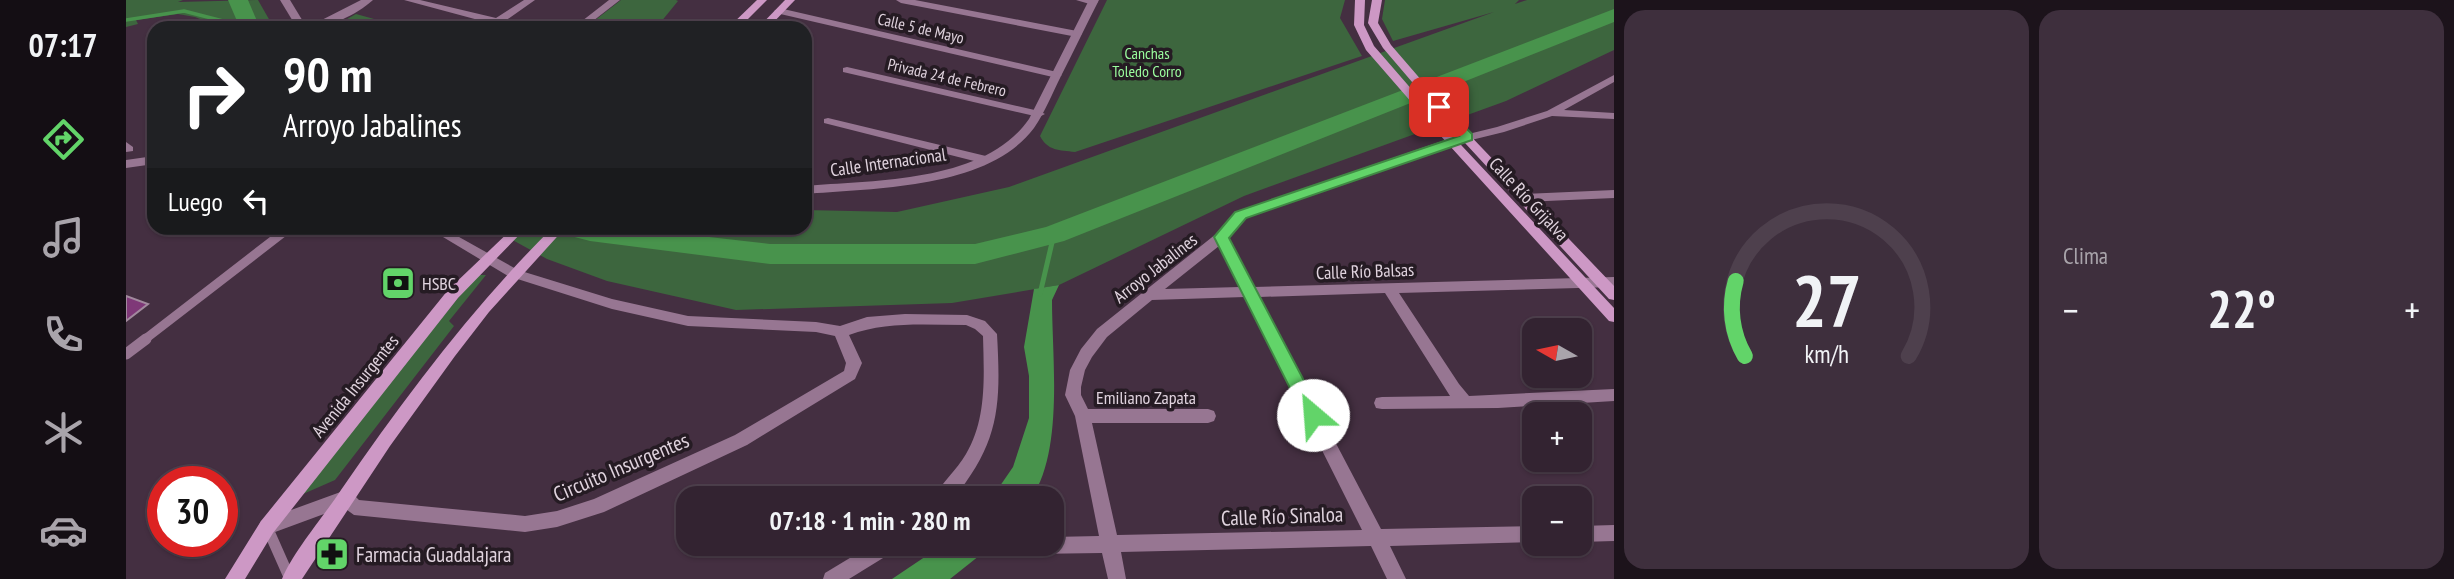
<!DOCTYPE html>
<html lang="es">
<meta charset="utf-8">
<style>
body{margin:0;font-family:"PT Sans Narrow",sans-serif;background:#3e2f3d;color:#f1f3f6;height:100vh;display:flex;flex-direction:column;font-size:26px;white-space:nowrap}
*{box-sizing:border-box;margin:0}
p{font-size:23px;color:#a9a4ab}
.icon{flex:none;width:38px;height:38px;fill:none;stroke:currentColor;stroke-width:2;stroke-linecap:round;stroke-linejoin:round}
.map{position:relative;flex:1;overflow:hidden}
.sheet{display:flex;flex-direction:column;gap:10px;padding:10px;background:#1c131b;width:840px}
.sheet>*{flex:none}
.banner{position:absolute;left:21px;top:21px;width:665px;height:214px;border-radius:21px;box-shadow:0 2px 5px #0004,0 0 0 2px #4e404d;background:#202124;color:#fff;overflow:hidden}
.needle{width:46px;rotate:279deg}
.buttons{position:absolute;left:1396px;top:318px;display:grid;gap:14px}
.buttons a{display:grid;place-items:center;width:70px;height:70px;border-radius:14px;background:#332331;box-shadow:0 2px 5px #0004,0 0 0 2px #4e404d;font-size:35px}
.speed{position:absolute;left:21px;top:466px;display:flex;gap:14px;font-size:35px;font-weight:700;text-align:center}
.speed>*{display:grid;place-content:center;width:91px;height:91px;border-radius:50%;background:#332331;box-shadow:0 2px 5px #0004,0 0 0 2px #4e404d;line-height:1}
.speed .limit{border:10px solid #d22;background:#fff;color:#111}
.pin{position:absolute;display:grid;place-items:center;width:60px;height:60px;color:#fff;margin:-30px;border-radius:14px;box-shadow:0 4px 10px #0006}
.me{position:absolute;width:77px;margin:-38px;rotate:333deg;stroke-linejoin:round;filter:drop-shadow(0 0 5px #0008)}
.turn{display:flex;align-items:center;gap:24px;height:147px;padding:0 21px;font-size:32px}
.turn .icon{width:91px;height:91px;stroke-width:2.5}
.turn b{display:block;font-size:49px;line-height:60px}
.then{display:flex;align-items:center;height:66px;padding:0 21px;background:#0003;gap:14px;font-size:26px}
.big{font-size:52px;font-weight:600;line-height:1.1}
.sheet .tile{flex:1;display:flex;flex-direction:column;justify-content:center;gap:10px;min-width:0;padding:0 24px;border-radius:21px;background:#3e2f3d}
.sheet .dial{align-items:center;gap:0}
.dial svg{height:182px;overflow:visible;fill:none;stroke:#4e404d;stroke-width:7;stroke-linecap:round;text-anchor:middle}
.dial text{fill:#f1f3f6;stroke:none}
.heat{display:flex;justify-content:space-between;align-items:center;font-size:38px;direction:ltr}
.sheet .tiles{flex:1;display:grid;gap:10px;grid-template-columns:repeat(2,1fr)}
.trip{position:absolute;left:550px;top:486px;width:388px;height:70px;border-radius:21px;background:#332331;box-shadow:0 2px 5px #0004,0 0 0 2px #4e404d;font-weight:600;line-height:70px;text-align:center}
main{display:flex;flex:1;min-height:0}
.tab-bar{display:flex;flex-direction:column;width:126px;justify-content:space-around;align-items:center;background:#140e14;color:#a9a4ab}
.tab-bar .icon{width:49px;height:49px}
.tab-bar .current{color:#62d469}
.tab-bar b{font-size:32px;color:#f1f3f6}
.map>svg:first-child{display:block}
</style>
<main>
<nav class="tab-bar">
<b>07:17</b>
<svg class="icon current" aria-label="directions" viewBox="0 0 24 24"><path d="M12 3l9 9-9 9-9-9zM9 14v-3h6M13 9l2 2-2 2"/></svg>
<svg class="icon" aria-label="music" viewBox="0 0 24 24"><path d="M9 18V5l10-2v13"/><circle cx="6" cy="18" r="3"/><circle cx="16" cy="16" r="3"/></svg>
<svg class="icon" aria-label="phone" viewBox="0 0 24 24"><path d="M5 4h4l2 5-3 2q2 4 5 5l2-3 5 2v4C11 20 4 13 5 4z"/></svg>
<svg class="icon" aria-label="climate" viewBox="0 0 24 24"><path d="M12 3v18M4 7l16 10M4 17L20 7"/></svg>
<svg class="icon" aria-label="car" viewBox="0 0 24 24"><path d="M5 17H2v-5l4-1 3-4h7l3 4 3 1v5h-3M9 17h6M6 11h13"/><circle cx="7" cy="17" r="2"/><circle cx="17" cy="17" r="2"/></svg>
</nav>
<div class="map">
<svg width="1488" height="579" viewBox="0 0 1488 579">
<rect width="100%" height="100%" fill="#442f41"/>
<!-- green -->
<g fill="#3d663e">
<path d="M0,0H57L52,2L132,0L148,28H97L69,17L52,14L10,20L12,24L0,27Z"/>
<path d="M495,0H550L552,1L530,28H459Z"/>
<path d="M981,0H1219L1214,18L1236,56L949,152C933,150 922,151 914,136Z"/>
<path d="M1259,0H1393L1389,4L1401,0H1488V50L1380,101L1118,196L933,285L826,303L610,310L481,281L421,259L365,228H679V210L771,212L883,187L1368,12L1267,41L1256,19Z"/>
<path d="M230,14L259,22L251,28H205Z"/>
<path d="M351,275H360L323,321L328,326L209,480L168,498Z"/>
</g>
<!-- water -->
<g fill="#48934c">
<path d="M933,285L926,300C926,358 938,450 905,499H865L887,467L903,418V376L898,347L908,289Z"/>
<path d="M818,544H868L824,579H766Z"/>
</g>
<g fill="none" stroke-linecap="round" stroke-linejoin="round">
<!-- stream-far1 -->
<path stroke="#48934c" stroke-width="3.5" d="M0,20L58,11L124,28"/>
<!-- stream -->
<path stroke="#48934c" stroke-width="5" d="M914,294L928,234"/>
<!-- river -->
<g fill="#48934c" fill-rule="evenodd">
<path d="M102,0H122L134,28H114Z"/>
<path d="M1488,9V22L938,241L849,264H644L464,241L441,235L437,228H504L644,244H849L920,227Z"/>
</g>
</g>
<!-- building -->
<path fill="#7f3878" stroke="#a2899e" stroke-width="2" d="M0,296L22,304L0,321Z"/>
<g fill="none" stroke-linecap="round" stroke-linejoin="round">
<!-- service-far1 -->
<path stroke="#977692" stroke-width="9" d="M18,340L163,228"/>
<!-- service -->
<g stroke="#977692" stroke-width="11">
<path d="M0,354L20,339"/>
<path d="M141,527L164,579"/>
</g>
<!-- minor -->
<g fill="#977692" fill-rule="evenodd">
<path d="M235,0H247C230,15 203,28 180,28Z"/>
<path d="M278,0H294L370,18L398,0H409L379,21L402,28L371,25Z"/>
<path d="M483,0H494L458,28H447Z"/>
<path d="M770,0H789L951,31L956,34L951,37L775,3Z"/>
<path d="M950,0H970L972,2L967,5Z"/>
<path d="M653,8L931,72L936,75L931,78L650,13L648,11Z"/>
<path d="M721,67L913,111L919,114L913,117L717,72V68Z"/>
<path d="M1488,75V82L1438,110L1488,113V119L1426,116L1378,132L1329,144L1120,218L1102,238L1128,287L1488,277V287L1273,293L1333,384L1343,396L1488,389V401L1372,408L1256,409L1250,408L1248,403L1250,398L1256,397L1324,396L1259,293L1133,297L1255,529L1409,526V542L1264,546L1280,579H1261L1245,546L995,552L1000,579H982L976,553L905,554L899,552L897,544H926V537L973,536L949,416L939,395L944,370L955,349L971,329L1090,234L1110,212L1322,139L1371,127L1421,111ZM1093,246L1114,287L1039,289ZM1119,297L1236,530L991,535L966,423H1082L1088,421L1090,416L1088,411L1082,409H962L955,395V387L959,370L966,357L981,337L1026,300Z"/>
<path d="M702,118L864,157L866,160L860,164L698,123V119Z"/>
<path d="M0,142L7,147V151L0,152Z"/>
<path d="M28,156V164L0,168V160Z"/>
<path d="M1488,190V198L1397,202L1391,198L1397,194Z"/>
<path d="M302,228H317L392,270L486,299L562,316L690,322L714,326L741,317L779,314L841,315L859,321L871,334C875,405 874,442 827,499H807C815,483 831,470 840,454C861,419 858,376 857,336L849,329L840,325C800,325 760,321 723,335L736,363L729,379L621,445L478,512L431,527L399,532L228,515L217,507L141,535L135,533L132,527L135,521L220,490L226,493L233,500L399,516L431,511L468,499L609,435L718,371L720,363L709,336L690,332L562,326L486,309L382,276Z"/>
<path d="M1488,525V541L1454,542V526Z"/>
<path d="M747,544H773L770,550L723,579H697L699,573Z"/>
</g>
<!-- tertiary -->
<g fill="#977692" fill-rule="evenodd">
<path d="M154,0H164L181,28H171Z"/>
<path d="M963,0H973C960,25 948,51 935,76C926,94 919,112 908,128C863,189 748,188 679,194V186C749,180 859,183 903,119Z"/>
</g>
<!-- secondary -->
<g fill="#cd98c5" fill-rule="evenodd">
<path d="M631,0H641L613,28H602Z"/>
<path d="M659,0H669L642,28H632Z"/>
<path d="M1229,0H1239L1238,25L1248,46L1321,130L1488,308V322L1483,321L1313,134L1240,50L1228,25Z"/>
<path d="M1246,0H1256L1252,23L1265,45L1335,126L1488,286V300L1483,299L1327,130L1257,48L1242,23Z"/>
<path d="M387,228H400L332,298L147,533L119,579H99L135,521L322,290Z"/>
<path d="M426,228H439L363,312L329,356L264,446L176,579H156C167,552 198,516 215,490C279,397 346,308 426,228Z"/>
</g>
</g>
<!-- route -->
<path fill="#62d469" stroke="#408a44" stroke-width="2" d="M1313,104L1318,105L1346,134V140L1120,218L1103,238L1196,415L1193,420L1187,422L1180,420L1088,237L1109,212L1333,136L1307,107Z"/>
<!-- icons -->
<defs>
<g id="bank-square" transform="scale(1.75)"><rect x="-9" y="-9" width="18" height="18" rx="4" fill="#62d469" stroke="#251b23"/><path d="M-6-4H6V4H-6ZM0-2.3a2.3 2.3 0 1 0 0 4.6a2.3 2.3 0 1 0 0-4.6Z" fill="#111"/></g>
<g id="pharmacy-square" transform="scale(1.75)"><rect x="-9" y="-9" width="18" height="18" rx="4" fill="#62d469" stroke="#251b23"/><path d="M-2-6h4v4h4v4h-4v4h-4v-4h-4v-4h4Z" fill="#111"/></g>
</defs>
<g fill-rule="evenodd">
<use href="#bank-square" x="272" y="283"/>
<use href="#pharmacy-square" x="206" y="554"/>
</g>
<g text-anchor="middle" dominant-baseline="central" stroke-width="7" stroke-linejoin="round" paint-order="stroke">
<!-- far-street labels -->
<g font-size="16" fill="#e0d3de" stroke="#251b23">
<text transform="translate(795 28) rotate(13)">Calle 5 de Mayo</text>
<text transform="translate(821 77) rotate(13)">Privada 24 de Febrero</text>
</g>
<!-- far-park labels -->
<g font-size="16" fill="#9bfd9e" stroke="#251b23">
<text x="1021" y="53">Canchas<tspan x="1021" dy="18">Toledo Corro</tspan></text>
</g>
<!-- street labels -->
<g font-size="18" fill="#e0d3de" stroke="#251b23">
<text transform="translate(762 162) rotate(-8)">Calle Internacional</text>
<text transform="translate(1403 199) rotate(47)">Calle Río Grijalva</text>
<text transform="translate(1029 268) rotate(-38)">Arroyo Jabalines</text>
<text transform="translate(1239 271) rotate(-2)">Calle Río Balsas</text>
<text transform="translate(229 386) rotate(-51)">Avenida Insurgentes</text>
<text x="1020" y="397">Emiliano Zapata</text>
</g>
<!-- poi labels -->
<g font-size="18" fill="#e0d3de" stroke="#251b23" text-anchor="start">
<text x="296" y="283">HSBC</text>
</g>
<!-- near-street labels -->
<g font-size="21" fill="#e0d3de" stroke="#251b23">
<text transform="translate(495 467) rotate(-23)">Circuito Insurgentes</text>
<text transform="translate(1156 516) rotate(-2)">Calle Río Sinaloa</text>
</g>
<!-- near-poi labels -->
<g font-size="21" fill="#e0d3de" stroke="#251b23" text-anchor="start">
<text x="230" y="554">Farmacia Guadalajara</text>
</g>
</g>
</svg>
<div class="buttons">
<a><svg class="needle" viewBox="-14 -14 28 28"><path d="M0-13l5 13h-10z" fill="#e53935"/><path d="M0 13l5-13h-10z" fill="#a9a4ab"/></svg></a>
<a>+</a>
<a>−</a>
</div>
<div class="speed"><div class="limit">30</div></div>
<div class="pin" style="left:1313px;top:107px;background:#d93025"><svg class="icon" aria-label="arrive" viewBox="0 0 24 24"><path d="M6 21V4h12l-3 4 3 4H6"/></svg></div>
<svg class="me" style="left:1187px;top:415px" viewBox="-20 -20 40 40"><circle r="19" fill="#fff"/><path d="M0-13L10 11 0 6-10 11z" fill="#62d469"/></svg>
<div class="trip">07:18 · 1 min · 280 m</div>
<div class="banner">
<div class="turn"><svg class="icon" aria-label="right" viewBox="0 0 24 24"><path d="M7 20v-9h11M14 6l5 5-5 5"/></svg><div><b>90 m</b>Arroyo Jabalines</div></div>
<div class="then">Luego<svg class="icon" aria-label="left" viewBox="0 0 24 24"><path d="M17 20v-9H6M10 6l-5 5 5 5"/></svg></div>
</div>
</div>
<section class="sheet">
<div class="tiles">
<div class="tile dial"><svg viewBox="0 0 100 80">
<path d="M14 69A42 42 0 1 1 86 69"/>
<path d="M14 69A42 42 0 0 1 10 36" stroke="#62d469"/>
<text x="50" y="56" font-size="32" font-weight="700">27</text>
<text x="50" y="72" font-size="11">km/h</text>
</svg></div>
<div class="tile"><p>Clima</p>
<div class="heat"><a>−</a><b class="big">22°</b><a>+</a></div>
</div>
</div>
</section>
</main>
